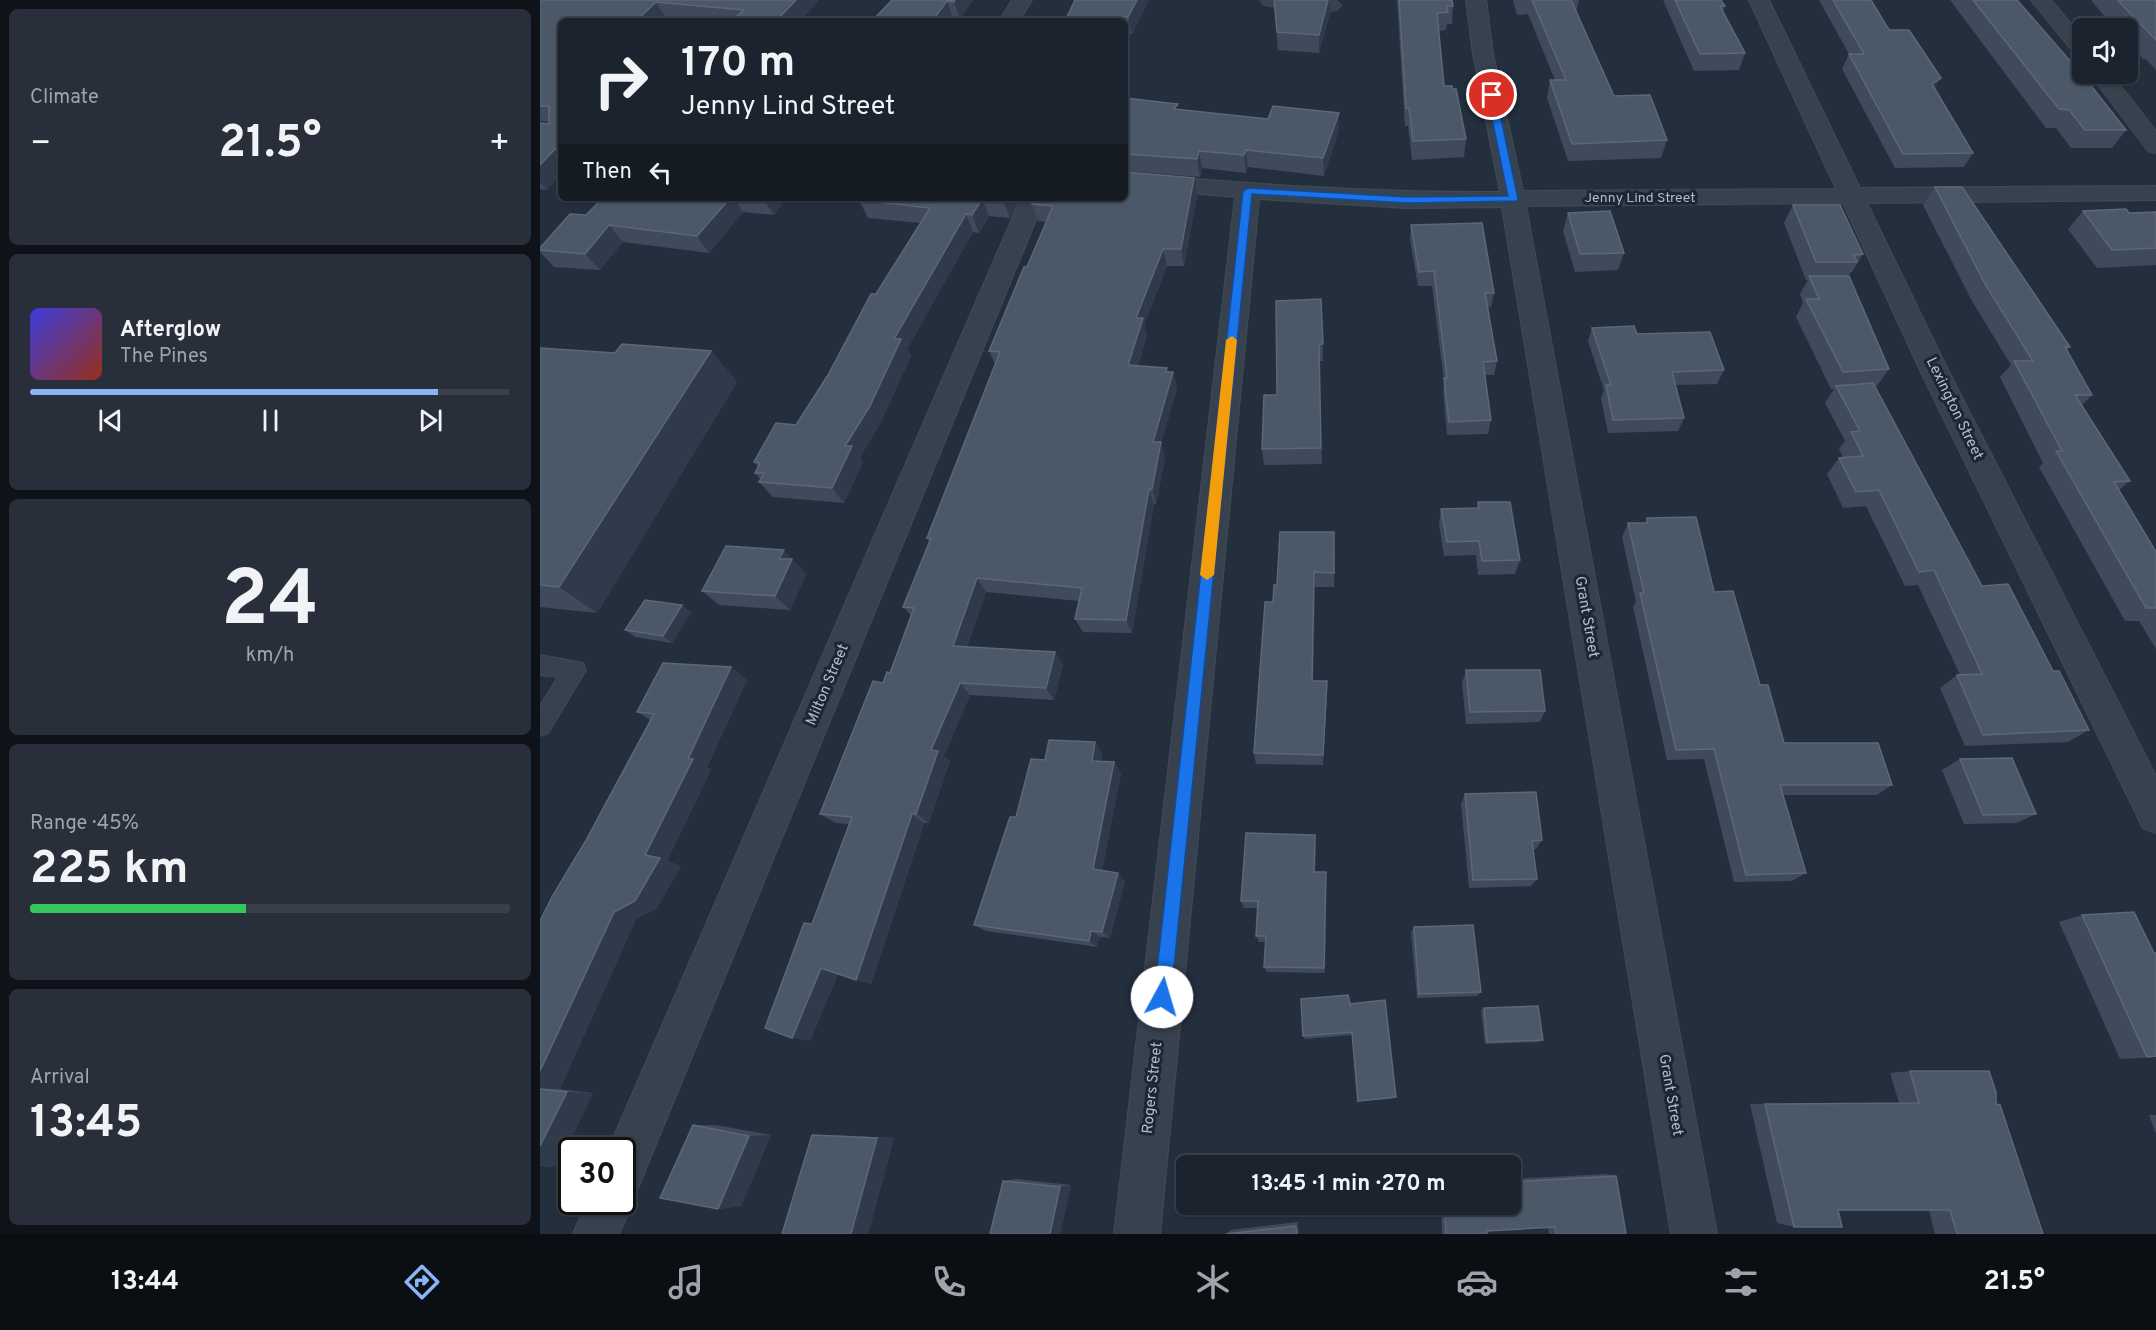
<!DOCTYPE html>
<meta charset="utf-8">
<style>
body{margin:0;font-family:Overpass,sans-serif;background:#282f3a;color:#f1f3f6;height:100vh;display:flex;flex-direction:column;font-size:22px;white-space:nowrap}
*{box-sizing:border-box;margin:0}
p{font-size:20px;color:#a0a4aa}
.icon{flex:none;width:33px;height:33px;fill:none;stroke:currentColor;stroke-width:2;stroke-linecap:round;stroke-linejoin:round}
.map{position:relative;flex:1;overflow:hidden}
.details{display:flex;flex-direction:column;gap:9px;padding:9px;background:#0f1319;width:540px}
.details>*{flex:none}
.banner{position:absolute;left:18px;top:18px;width:570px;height:183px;border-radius:9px;box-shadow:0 2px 4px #0004,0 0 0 2px #39404a;background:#1b232e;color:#f1f3f6;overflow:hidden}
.fabs{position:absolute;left:1532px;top:18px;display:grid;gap:12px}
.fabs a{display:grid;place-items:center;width:66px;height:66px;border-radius:9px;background:#1b232e;box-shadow:0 2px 4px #0004,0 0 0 2px #39404a;font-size:30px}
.speed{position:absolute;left:18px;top:1137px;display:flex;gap:12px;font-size:30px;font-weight:700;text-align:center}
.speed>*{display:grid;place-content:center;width:78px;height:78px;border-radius:50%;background:#1b232e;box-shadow:0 2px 4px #0004,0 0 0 2px #39404a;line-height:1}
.speed .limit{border:3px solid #111;border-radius:9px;background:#fff;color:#111}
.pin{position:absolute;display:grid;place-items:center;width:51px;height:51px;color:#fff;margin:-26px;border:3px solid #fff;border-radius:50%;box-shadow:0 2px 6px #0007}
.me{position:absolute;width:66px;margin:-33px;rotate:6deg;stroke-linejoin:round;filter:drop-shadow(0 0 4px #0008)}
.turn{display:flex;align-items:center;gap:21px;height:126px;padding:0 24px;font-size:27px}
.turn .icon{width:78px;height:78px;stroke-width:2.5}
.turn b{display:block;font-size:42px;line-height:51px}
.then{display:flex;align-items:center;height:57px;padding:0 24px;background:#0003;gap:12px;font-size:22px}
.big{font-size:45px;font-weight:700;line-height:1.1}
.details .card{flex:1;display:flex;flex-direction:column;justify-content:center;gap:9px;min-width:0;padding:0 21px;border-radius:9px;background:#282f3a}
.details .dial{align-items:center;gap:0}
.dial b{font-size:78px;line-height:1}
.song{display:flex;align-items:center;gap:18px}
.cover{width:72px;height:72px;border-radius:9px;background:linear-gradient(135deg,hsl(240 70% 55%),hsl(10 70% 35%))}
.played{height:6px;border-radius:3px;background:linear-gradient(90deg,#8ab4f8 85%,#39404a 85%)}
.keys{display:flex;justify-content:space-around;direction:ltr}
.heat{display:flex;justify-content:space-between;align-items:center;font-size:33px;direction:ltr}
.charge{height:9px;border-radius:4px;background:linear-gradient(90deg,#34c759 45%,#39404a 0)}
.trip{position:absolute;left:636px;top:1155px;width:345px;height:60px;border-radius:9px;background:#1b232e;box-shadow:0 2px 4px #0004,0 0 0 2px #39404a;font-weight:700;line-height:60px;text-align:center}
.tab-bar{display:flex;height:96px;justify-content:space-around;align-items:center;background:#0b0e12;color:#a0a4aa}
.tab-bar .icon{width:42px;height:42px}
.tab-bar .active{color:#8ab4f8}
.tab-bar b{font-size:27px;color:#f1f3f6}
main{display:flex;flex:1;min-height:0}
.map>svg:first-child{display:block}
</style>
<main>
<section class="details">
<div class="card"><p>Climate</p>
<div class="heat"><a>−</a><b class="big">21.5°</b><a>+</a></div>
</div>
<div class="card">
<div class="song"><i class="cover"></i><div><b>Afterglow</b><p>The Pines</p></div></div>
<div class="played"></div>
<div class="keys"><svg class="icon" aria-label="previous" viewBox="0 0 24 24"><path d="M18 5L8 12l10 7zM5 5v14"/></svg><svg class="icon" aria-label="pause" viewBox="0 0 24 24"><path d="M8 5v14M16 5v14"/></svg><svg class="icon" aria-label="next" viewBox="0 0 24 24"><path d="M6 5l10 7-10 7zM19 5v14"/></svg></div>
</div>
<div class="card dial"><b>24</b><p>km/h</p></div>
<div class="card"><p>Range · 45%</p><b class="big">225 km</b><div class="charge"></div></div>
<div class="card"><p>Arrival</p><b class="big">13:45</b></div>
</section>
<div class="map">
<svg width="1616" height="1234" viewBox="0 0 1616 1234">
<rect width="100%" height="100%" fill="#242f3e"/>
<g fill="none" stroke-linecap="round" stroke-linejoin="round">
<!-- service casing -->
<g stroke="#414a57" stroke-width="2">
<path id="service" d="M0,655L43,663L46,670L8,733L0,736V706L18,677L0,675Z"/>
</g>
<!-- minor casing -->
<g stroke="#414a57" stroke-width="2">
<g id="minor">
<path d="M472,0H492L479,21H459Z"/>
<path d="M720,0H795L801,5L798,9L791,11L730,6L723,4Z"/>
<path d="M926,0H946L953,54L983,191L1296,189L1209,0H1229L1320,188L1616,186V200L1327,203L1407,368L1616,776V833L1603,828L1379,368L1303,203L986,206L1177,1234H1131L962,207L867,208L719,199L620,1234H574L695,197L585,187V173C710,184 834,193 960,192L933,54Z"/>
<path d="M1491,0H1511L1542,37V56L1535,54Z"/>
<path d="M1550,74H1571L1616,131V153L1608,151Z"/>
<path d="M481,198H505L98,1188L89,1192L93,1202L79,1234H33L47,1202H82V1150H68Z"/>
</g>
</g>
<!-- service -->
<use href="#service" fill="#38414e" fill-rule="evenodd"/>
<!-- minor -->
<use href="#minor" fill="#38414e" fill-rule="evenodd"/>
</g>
<!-- wall -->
<g fill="#3f4b5c">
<path d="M0,0H279L260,21H150L127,19L21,21L7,190L0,189V123L9,124V122L0,121Z"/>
<path d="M352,0H433L420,19L413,18Z"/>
<path d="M609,0L592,34H586L585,36V21H525Z"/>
<path d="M734,0L790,13L779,53L738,50Z"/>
<path d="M857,0H912L913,6L912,24H907L906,30L898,31L904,86L926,139L924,157L872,160L868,126H865Z"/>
<path d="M973,0H1039L1036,12L1074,96L1127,140L1121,158L1028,161L1007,98L1010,80H1015L988,14L977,15Z"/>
<path d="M1123,0H1181L1185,6L1183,12L1205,53L1199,70L1154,71Z"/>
<path d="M1279,0H1331L1349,30L1395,89L1433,153L1424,167L1355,168L1302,69L1309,54Z"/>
<path d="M1410,0H1477L1586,130L1572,148H1531L1516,128H1506Z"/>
<path d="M1551,0H1616V70L1606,59H1603L1587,42V28H1574Z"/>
<path d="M585,98L639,110L728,119L799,113V130L784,176L708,167L706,173L662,168L660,177L585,171Z"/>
<path d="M1395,187L1530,347L1527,350L1552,395L1542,405L1590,481L1579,490L1616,552V649L1599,621H1585L1499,467L1503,463L1460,377L1471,365L1432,301L1383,205Z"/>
<path d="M657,196L644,266H627L604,325L607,335L598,366L627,368L628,372H633L637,389L621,443L625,458L616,504H614L592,633L543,632L535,619L539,601L446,592L427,647L515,652L523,665L514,700L430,695L404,756L410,761L389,823H384L331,984L298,974L270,1041L272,924L309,824L296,823L280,814L343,683L350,673L371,615L363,607L389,542L387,538L455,364L449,351L506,222L498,221L492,204Z"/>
<path d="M63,198H247L234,215L203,212L169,253L83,242L60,270L14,267L0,252V248L46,215Z"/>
<path d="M480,198L470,218L449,216L439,233L433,232L367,349L371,356L341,422L320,457L323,462L304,503L233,497L219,482L220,479L215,473L218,467L214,462L256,425L288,375L336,294L380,223L328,218L319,200Z"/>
<path d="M1253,205L1323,254L1312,272H1311L1308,276L1349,369L1337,386H1335L1442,586L1513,671L1549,730L1528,742L1425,746L1400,688L1417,675H1420L1378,585L1365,586L1326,506L1303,508L1287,474L1299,458L1303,457L1299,449L1305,441L1285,403L1294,389H1291L1256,317L1263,303L1260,294L1268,280H1266L1244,223Z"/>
<path d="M1543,211L1589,213L1616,212V265L1557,268L1528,229Z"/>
<path d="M1028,213L1084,253L1078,270L1035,272L1023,231Z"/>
<path d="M871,225L954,293L951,307H948L957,361L954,375H945L951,420L948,434L907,435L903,392L904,381L892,286H878L870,240Z"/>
<path d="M781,299L783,361H779L782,464L724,465L722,449L737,395Z"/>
<path d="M1052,328L1097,334L1184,370L1177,384L1135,385L1144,418L1138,431L1068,433L1061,398L1064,390L1048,341Z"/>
<path d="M0,348L75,353L171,351L197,382L57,613L0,607Z"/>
<path d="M938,502L980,560L975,574L938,575L936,555L904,556L899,524L901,509L937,508Z"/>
<path d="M1107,518L1174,592L1220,685L1244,743L1352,785L1337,795H1243L1266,873L1252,881L1194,882L1164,759L1127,760L1093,607L1096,602L1082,537L1088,523H1105Z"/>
<path d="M795,547L794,587H775L773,681L787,694L783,765L716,764L714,753L733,602Z"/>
<path d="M258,565L266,574L250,610L179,605L162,591Z"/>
<path d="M151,612L132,643L95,637L85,630Z"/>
<path d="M191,667L207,680L167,767L171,770L127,861L141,866L117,908L96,919L20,1089L53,1093L18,1166L0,1167V921L45,842L110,720L97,712Z"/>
<path d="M926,670L1005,711L1000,722L926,724L922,683Z"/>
<path d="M562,753L561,761L574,762L581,773L562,871L585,881L570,938L560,937L557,947L446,931L434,925L476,817L505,760Z"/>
<path d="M1420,759L1496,814L1476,823L1424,824L1402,770Z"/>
<path d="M925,794L1002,840L996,849H993L997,879L991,886L929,888L921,804Z"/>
<path d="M776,843L775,872H786V880L785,973L727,972L724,967L725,942H719L716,936L717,908H704L701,901Z"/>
<path d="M1542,915L1614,953H1616V1057L1580,1059L1519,922Z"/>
<path d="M874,927L941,992L937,996L877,998L871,933Z"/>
<path d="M811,1007L856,1097L854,1098L817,1102L812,1035L765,1039L763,1036Z"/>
<path d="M944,1008L1003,1040L999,1042L945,1044L941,1010Z"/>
<path d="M1370,1071L1456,1104L1503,1234H1395L1389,1210H1298L1254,1227L1237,1223L1210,1104L1359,1103L1350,1073Z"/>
<path d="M1609,1115H1616V1134Z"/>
<path d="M153,1125H176L231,1135L201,1206L178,1209Z"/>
<path d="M272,1135H291L354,1138L328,1234H242Z"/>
<path d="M1067,1174L1076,1176L1086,1234H1009L1008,1227L947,1231V1234H902L901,1204H970V1179Z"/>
<path d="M476,1179L531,1185L520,1234L463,1181Z"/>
<path d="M758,1222L759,1234H686L691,1230Z"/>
</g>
<!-- shaded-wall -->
<g fill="#2f3b4b">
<path d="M256,0H279L260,21H236Z"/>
<path d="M415,0H433L420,19L414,2Z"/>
<path d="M597,0H609L592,34L588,17Z"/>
<path d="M788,0H790V13L779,53V35Z"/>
<path d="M407,1L413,18L411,21H392Z"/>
<path d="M116,2L127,19L125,21H96Z"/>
<path d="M1401,78L1393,92L1392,84Z"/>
<path d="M799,113V130L784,176L783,158Z"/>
<path d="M21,143V175L7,190L0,182V165Z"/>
<path d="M706,150L708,167L706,173L704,155Z"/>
<path d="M659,151L662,168L660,177L657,159Z"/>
<path d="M654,178L657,196L644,266L641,249Z"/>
<path d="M190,198H194L203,212L169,253L157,236Z"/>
<path d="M223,198H247L234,215Z"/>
<path d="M465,198H480L470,218L463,201Z"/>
<path d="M442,199L449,216L439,233L432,215Z"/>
<path d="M426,214L433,232L367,349L371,356L341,422L320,457L323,462L304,503L292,488L305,446L354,339Z"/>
<path d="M69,225L83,242L60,270L45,254Z"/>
<path d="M623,249L627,266L604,325L607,335L593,381L588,365L596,318Z"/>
<path d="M171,351L197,382L57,613L19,587Z"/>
<path d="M627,368L630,381L633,372L637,389L621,443L625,458L616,504L612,489L613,442Z"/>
<path d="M609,489L614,504L592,633L586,620Z"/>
<path d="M244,550L266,574L250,610L235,596L239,559Z"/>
<path d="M774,572L775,587L773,693L772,681Z"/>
<path d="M437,578L446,592L423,659L413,646Z"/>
<path d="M142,605L151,612L132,643L123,636Z"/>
<path d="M515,652L523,665L514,700L506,688Z"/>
<path d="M191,667L207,680L167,767L171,770L127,861L141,866L117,908L96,919L20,1089H0V1071L74,912L105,855L148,759Z"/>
<path d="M787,681V694L783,765V755Z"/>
<path d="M420,683L430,695L404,756L410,761L389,823L376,814L391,750Z"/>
<path d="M555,742L562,753L559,772L552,761Z"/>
<path d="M574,762L581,773L561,877L553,869Z"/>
<path d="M372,814L384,823L331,984L316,980Z"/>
<path d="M775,835L776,843L775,880L774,872Z"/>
<path d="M786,872V880L785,973L784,968Z"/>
<path d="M578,873L585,881L570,938L562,932Z"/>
<path d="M551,931L560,937L557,947L549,941Z"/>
<path d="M281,968L298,973L270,1041L252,1038Z"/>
<path d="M27,1092L53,1093L18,1166L0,1167V1146Z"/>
<path d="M231,1135L201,1206L178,1209L209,1136Z"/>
<path d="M337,1138H354L328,1234H311Z"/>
<path d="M531,1185L520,1234H510L520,1187Z"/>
<path d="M758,1222L759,1234H757L756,1226Z"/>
</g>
<!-- building -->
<g fill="#4b5868" stroke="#5c6777" stroke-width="1.5">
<path d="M0,0H256L236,21H192L204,10L116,2L96,21H21V143L0,165V123L9,124V106H0Z"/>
<path d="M352,0H415L414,2L407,1L392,21H332Z"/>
<path d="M535,0H597L588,17L583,16L580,21H525Z"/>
<path d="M734,0H788L779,35L737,32Z"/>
<path d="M859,0H912L913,6H907L908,12L897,13L904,86H912V89H916L926,139L873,141L869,108H866Z"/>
<path d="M992,0H1031L1074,96L1110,95L1127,140L1032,144L1010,80H1026Z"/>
<path d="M1135,0H1181L1185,6H1180L1205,53L1160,54Z"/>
<path d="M1293,0H1331L1349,30H1369L1401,78L1392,84L1433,153L1363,154L1309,54H1324Z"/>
<path d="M1433,0H1477L1545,78L1586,130H1545L1529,110L1519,109Z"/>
<path d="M1578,0H1616V40L1584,7Z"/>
<path d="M585,98L638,104L634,109L728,119L733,106L799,113L783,158L706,150L704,155L659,151L657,159L585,154Z"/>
<path d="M585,172L654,178L641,249H623L596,318H603L588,365L627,368L625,372H633L613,442H621L612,489H609L586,620L535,619L542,588L437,578L413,646L515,652L506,688L420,683L391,750L398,751L376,814H372L316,980L281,968L252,1038L225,1028L264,923L272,924L312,817L280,814L333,681L343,683L347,672L350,673L374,608L363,607L391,538H387L460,352L449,351L484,267H487L513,206L492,204L494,198H585Z"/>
<path d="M1395,187H1422L1530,347H1525L1552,395H1535L1590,481L1574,482L1616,552V608H1606L1516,451H1522L1474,361H1493L1445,284Z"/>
<path d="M63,198H190L157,236L69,225L45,254L0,250V248L30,214L46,215Z"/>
<path d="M321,198H465L463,201L442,199L432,215L426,214L354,339H361L330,406L305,446H312L292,488L219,482L224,473H215L220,463L214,462L236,423L256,425L288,375L331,294H336L390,208L319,200Z"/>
<path d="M1253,205H1300L1323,254L1314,255L1317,262H1276Z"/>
<path d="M1586,209L1589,213L1616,212V248L1572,250L1543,211Z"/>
<path d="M1070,211L1084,253L1040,254L1028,213Z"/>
<path d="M942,223L954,293H945L957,361L943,362L951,420L909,422L904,378H907L894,271L879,272L871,225Z"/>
<path d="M1269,276H1309L1349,369L1303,372L1266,299H1279Z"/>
<path d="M781,299L783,344H779L781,448L722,449L724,395H737L736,301Z"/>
<path d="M1094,326L1097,334L1170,332L1184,370L1132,372L1144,418L1073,420L1066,385H1071L1052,328Z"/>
<path d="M82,344L171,351L19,587L0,585V348L75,353Z"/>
<path d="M1333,383L1442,586L1468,584L1513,671H1519L1549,730L1443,735L1417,675L1442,674L1394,570L1379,572L1339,490L1316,492L1299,458L1323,456L1311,432L1320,431L1296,386Z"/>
<path d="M938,502H970L980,560L942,561L939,541L907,542L901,509L939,508Z"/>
<path d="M1156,517L1174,592L1193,591L1220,685H1228L1244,743H1338L1352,785H1240L1266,873L1206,875L1174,749L1136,750L1100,593H1104L1088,523H1108L1107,518Z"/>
<path d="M740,532H794V573L774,572L772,681H787L783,755L714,753L725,602H733L734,585H737Z"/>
<path d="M186,546L244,550L239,559H252L235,596L162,591Z"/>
<path d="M105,600L142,605L123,636L85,630Z"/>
<path d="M123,663L191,667L148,759H153L105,855L120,858L95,901L74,912L0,1071V921L13,895L45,842L114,714L97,712Z"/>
<path d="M926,670H1000L1005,711L930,712Z"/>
<path d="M509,740L555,742L552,761L574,762L553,869L578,873L562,932L551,931L549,941L434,925L470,817H476L491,759L505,760Z"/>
<path d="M1472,758L1496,814L1443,815L1420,759Z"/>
<path d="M996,792L1002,840L992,841L997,879L933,880L925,794Z"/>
<path d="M706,833L775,835L774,872H786L784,968L724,967L726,936H716L718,901H701Z"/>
<path d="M1594,912L1614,953H1616V1056L1607,1057L1542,915Z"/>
<path d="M933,925L941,992L879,994L874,927Z"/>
<path d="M808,995L811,1007L810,1004L845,1000L856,1097L818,1101L812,1032L763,1036L761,999Z"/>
<path d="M998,1006L1003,1040L947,1042L944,1008Z"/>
<path d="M1370,1071H1449L1456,1092V1104L1460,1105L1503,1234H1417L1410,1210H1298L1302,1227H1254L1225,1104L1379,1103Z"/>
<path d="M0,1089L27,1092L0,1146Z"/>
<path d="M153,1125L209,1136L178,1209L120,1198Z"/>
<path d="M272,1135L337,1138L311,1234H242Z"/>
<path d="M1076,1176L1086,1234H1016L1015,1227L947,1231V1234H906L904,1204H970V1182Z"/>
<path d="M463,1181L520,1187L510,1234H450Z"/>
<path d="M756,1226L757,1234H686Z"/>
</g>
<!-- route -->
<path fill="#1a73e8" stroke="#114b97" stroke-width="1.5" d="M952,93L956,95L978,199L977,201L867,203L712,194L631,997L628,1003L622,1006L616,1003L614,997L703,191L708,188L867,197L968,196L947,95Z"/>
<!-- slow -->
<path fill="#f59e0b" d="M692,336L697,340L674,575L667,580L660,575L686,340Z"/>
<g text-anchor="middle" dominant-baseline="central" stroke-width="6" stroke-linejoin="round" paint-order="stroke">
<!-- far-street labels -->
<g font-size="14" fill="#b4bcc9" stroke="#1d2633">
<text x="1100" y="198">Jenny Lind Street</text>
</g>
<!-- street labels -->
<g font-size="15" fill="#b4bcc9" stroke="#1d2633">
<text transform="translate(1414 409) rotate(64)">Lexington Street</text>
<text transform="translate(1046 617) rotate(80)">Grant Street</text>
<text transform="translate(288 685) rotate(-67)">Milton Street</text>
<text transform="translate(613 1088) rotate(-84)">Rogers Street</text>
<text transform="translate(1130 1095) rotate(80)">Grant Street</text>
</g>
</g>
</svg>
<div class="fabs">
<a><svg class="icon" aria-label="sound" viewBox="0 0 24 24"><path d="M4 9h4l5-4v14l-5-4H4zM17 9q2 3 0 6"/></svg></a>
</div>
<div class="speed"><div class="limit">30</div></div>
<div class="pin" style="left:952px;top:95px;background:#d93025"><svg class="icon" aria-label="arrive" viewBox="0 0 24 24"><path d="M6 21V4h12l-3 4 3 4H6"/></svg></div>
<svg class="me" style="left:622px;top:997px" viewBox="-20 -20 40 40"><circle r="19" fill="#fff"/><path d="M0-13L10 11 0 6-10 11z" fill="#1a73e8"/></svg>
<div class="trip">13:45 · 1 min · 270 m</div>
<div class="banner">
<div class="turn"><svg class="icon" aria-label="right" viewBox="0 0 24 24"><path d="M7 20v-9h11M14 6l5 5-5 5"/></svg><div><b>170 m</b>Jenny Lind Street</div></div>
<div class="then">Then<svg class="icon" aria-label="left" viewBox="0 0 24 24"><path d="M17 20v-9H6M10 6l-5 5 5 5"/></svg></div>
</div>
</div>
</main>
<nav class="tab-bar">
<b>13:44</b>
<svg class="icon active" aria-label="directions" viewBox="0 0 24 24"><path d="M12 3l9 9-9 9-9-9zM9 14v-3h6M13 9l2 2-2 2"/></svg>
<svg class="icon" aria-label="music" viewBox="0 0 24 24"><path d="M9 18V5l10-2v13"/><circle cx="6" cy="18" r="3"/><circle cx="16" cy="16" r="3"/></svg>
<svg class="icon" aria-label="phone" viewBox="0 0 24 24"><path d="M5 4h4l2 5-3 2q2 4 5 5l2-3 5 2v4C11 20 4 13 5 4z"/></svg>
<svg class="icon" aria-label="climate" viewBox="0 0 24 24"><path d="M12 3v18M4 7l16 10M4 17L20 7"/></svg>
<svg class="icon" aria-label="car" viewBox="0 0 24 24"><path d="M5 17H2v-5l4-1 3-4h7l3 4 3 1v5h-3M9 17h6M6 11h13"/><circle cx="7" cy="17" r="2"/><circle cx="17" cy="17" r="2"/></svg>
<svg class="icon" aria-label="filters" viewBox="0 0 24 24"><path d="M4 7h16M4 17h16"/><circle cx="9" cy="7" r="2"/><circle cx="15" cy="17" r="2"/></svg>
<b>21.5°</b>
</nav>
